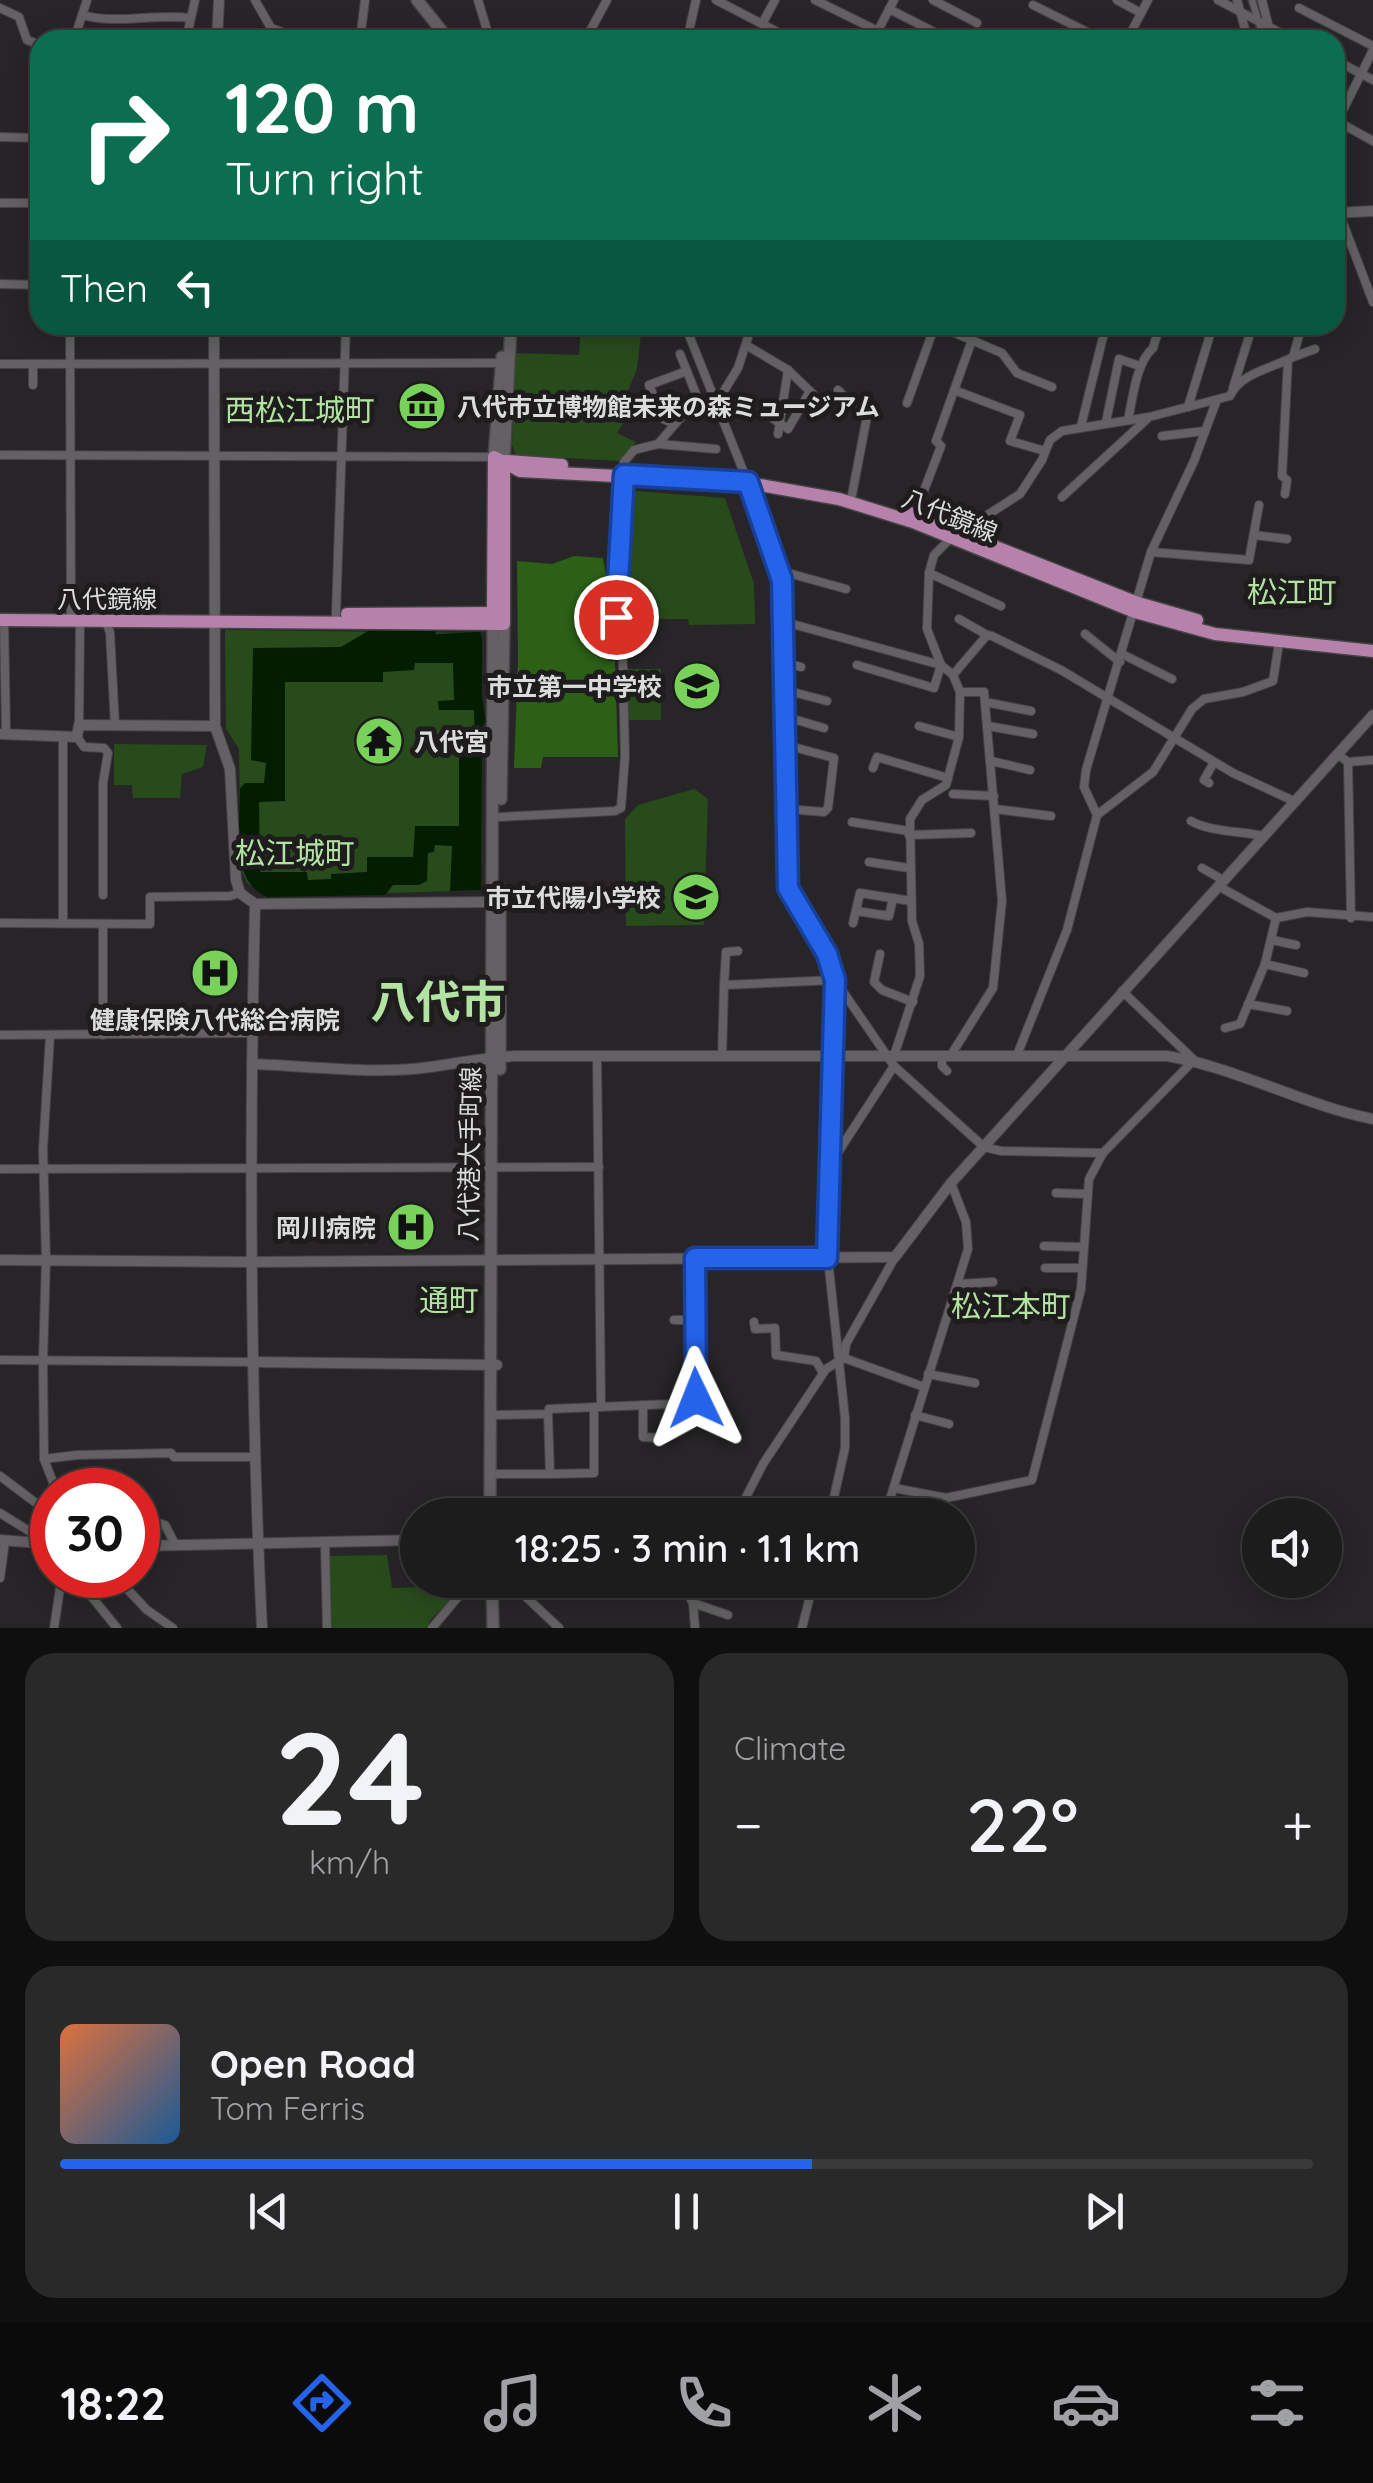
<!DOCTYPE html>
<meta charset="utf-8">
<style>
body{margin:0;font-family:Quicksand,"Noto Sans JP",sans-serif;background:#2a292a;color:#f1f3f6;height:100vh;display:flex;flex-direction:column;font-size:38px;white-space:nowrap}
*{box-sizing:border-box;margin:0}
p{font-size:32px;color:#a0a1a4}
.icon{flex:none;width:55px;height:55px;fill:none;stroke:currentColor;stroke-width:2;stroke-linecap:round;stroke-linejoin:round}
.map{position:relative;height:1628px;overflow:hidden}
.panel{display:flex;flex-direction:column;gap:25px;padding:25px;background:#100f10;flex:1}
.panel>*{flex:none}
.guide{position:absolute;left:30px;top:30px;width:1315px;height:305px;border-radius:30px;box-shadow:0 5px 25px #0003,0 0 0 2px #3b3a3b;background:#0b6e4f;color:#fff;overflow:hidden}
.buttons{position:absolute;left:1242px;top:1498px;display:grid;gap:20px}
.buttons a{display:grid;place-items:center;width:100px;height:100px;border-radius:50%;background:#1d1c1d;box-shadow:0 5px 25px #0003,0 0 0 2px #3b3a3b;font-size:50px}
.speed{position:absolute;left:30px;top:1468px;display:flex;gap:20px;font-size:50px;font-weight:700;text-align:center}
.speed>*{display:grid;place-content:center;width:130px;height:130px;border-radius:50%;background:#1d1c1d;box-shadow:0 5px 25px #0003,0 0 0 2px #3b3a3b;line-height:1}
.speed .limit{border:15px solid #d22;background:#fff;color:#111}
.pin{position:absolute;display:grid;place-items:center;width:85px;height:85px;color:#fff;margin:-42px;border:5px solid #fff;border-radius:50%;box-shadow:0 2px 10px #0007}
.me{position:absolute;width:110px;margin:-55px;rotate:358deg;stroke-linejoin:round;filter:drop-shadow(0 0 8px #0008)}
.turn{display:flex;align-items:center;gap:35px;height:210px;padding:0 30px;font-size:45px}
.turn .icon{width:130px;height:130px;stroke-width:2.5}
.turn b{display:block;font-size:70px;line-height:85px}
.then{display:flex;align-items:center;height:95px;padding:0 30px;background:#0003;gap:20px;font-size:38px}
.big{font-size:75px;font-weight:600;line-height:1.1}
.panel .card{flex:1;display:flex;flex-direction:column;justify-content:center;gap:15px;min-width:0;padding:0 35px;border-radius:30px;background:#2a292a}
.panel .dial{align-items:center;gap:0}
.dial b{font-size:130px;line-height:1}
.song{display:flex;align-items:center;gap:30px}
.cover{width:120px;height:120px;border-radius:15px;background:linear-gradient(135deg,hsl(20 70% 55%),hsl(210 70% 35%))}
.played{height:10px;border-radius:5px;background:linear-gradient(90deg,#2563eb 60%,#3b3a3b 60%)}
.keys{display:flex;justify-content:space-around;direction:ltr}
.heat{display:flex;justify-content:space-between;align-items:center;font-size:55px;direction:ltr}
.panel .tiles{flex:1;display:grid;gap:25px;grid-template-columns:1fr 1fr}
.card:last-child{grid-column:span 2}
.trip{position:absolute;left:400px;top:1498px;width:575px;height:100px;border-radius:50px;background:#1d1c1d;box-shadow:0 5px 25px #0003,0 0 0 2px #3b3a3b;font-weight:600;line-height:100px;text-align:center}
.tabs{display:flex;height:160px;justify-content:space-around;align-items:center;background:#0c0b0c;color:#a0a1a4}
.tabs .icon{width:70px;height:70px}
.tabs .active{color:#2563eb}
.tabs b{font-size:45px;color:#f1f3f6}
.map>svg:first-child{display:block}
</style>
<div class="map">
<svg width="1373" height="1628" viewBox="0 0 1373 1628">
<rect width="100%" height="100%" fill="#272527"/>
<!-- green -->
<g fill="#284b1c">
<path d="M581,325H642L637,369L621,408L630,413L617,433L636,442L619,461L516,455L512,445L515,353L579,355Z"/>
<path d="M635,491L725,498L754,584L755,624L689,625L688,619H630L627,575Z"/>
<path d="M225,630L480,633L482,637L481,890L267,897L247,883L241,869L239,749L226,729Z"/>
<rect x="627" y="669" width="34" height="51"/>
<path d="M114,744L207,745L203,767L182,774L180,798H133L132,785H114Z"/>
<path d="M694,789L708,799L704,925L626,926L625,819L638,805Z"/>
<path d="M387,1555L392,1588L452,1586L451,1600L431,1619L427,1628H332L329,1556Z"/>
</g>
<!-- forest -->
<path fill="#2c6017" d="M574,556L603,558L615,630L609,632L608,661H615L618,757H543L541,768H514L518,661L517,561L552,564Z"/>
<!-- water -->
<path fill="#031d00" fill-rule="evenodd" d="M368,631H435L436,634L480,632L482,637V699L486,722L482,726L481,890L450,891L452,846L435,845L434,852L428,853L427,881L419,885H393L385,895L267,897C228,880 241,823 240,788L245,783H264L266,763L251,760L253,648L341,647ZM415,663H453L454,700L438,701L439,710H474L475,738L459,739V826H415L413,857H367V872L331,874V879L308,880L307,872H260L259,802L285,801V682H383V672L414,670Z"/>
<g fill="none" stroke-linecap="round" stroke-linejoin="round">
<!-- pedestrian casing -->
<g stroke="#454445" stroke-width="9">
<path id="pedestrian" d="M1252,0L1264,40"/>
</g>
<!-- minor casing -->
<g stroke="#454445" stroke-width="10">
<g id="minor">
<path d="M255,0L271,28L304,40"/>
<path d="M478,0L490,40"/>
<path d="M716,0L793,40"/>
<path d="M815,0L878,31"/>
<path d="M933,0L977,23"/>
<path d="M1117,0L1141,13"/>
<path d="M1218,0L1294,40"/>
<path d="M1237,0L1248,40"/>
<path d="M1262,0L1272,40"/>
<path d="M1033,5L1103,40"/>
<path d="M0,8L19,17L27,40L40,45"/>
<path d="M1299,8L1373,46"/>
<path d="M889,9L950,40"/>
<path d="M82,15C117,25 154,13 191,18"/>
<path d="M762,24L775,0"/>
<path d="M74,40L87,0"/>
<path d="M186,40L195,0"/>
<path d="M360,40L365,0"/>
<path d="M585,40L607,0"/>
<path d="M687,40L696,0"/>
<path d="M873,40L894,0"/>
<path d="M1127,40L1148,0"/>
<path d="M1335,60L1373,80"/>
<path d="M1335,120L1373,141"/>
<path d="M1335,126L1373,50"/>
<path d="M0,137L40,138"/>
<path d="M1335,202L1373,302"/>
<path d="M0,203H40"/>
<path d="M0,284L40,285"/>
<path d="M1335,307L1341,308"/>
<path d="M70,325L71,621"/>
<path d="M685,325L748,483L783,580L788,887L834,973L826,1240L845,1418V1448L830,1515"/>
<path d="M785,325L805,328"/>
<path d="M936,325L1002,353L1017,373L1052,387"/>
<path d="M746,345L788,370L818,399"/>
<path d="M680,354L702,409"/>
<path d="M1293,357L1315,349"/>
<path d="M0,364L505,363"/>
<path d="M33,364V385"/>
<path d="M1233,388L1252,327L1265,329L1267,325"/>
<path d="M838,390L852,405L868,411L852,495"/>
<path d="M954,390L1020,415L1010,441L1045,451"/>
<path d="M907,403L935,325"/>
<path d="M1188,407L1213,325"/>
<path d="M762,411L788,429L810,391"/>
<path d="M1128,420C1133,397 1136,363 1153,348L1160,325"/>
<path d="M1106,422L1119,359L1140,366"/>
<path d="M675,424L663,419L649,385L687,371"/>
<path d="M1081,426L1106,325"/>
<path d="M778,434L788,370"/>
<path d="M1162,436L1205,431"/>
<path d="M658,444L716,449"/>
<path d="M0,455L494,457"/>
<path d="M1285,494L1287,480L1282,476L1288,360"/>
<path d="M1062,497L1147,419"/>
<path d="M915,514L941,446L936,441L972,340"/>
<path d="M1254,535L1287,539"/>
<path d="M1151,552L1249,560L1259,505"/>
<path d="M781,571L846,589"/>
<path d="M929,573L1001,606"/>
<path d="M336,614L346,325"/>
<path d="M959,619L987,635"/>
<path d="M4,620L6,734"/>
<path d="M106,621L110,633L115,725"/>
<path d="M785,622L941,665"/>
<path d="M1085,634L1120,662"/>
<path d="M1122,654L1172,679"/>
<path d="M785,663L801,667"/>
<path d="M857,665L934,688L941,665"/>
<path d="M953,675L987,635L992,636L1061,670L1233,773L1296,802"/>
<path d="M785,690L827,701"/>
<path d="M985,702L1031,711"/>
<path d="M786,717L824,728"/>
<path d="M79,725L80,621"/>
<path d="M919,726L959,737"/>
<path d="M988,726L1033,734"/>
<path d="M63,736V923"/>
<path d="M77,737L84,747L104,748L108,753L103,783V895"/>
<path d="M786,745L834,758L828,808L824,812L787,809"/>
<path d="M1337,754L1348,762L1373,760"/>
<path d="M991,761L1030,770"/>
<path d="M1348,762L1351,918"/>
<path d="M873,768L877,757L948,778"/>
<path d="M1209,783L1204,780L1214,762"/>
<path d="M953,794L994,796"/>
<path d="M995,809L1051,816"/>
<path d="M1097,815L1153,772L1192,709L1204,699L1243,692L1273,681L1279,643"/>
<path d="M500,817L615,811L621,808L625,756L622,630L616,618L624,462L634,450L658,444L682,416L716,404L738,368L752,325"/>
<path d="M1191,821C1210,832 1241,831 1264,836"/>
<path d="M852,822L909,831"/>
<path d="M909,835L971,833"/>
<path d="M869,862L909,868"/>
<path d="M1202,868L1223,880"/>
<path d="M1218,886L1276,918L1265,964L1240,1024L1225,1028"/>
<path d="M856,911L889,916L893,898"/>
<path d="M1276,918L1307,912L1373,917"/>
<path d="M0,923L150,924V897L230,896L240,893"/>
<path d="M853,923L860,893L911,901"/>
<path d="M103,924V1035"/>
<path d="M1272,940L1296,945"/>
<path d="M880,954L874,982L882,990L913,1002"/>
<path d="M1265,964L1304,973"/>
<path d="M724,985L726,952L738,951"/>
<path d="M1248,1004L1287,1011"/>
<path d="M0,1035L252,1033"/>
<path d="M50,1036L43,1149L46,1260L43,1361L44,1459L56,1490"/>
<path d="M597,1055L601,1406"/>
<path d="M942,1055V1066L947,1071"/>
<path d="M951,1055L993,988L1002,901L984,692H960L953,675L941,665L927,629L929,573L934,555L950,539L1020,494L1042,460L1050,440L1062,431L1149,417L1230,396C1240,373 1273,368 1293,357L1302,325"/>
<path d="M1017,1055L1067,930L1097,815L1084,787L1086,770L1151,552L1194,461L1216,402"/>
<path d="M894,1056L920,976L919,944L912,921L910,819L922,800L946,785L959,737L960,692"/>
<path d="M722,1057L724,985L835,980L894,1066L984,1147L1001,1151L1103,1153"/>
<path d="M831,1163L894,1066"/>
<path d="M0,1169L599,1167"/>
<path d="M1056,1193L1087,1194"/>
<path d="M1044,1246L1082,1247"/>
<path d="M1045,1268H1080"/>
<path d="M958,1284L993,1282"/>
<path d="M674,1320H694"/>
<path d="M754,1322L755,1329L775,1328L776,1355L816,1361L823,1373"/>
<path d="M844,1358L924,1387"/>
<path d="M0,1360L252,1362"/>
<path d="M928,1374L975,1383"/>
<path d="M643,1405V1437L660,1438"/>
<path d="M496,1415L548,1414L549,1409L672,1404L696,1398L695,1258"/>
<path d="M915,1415L949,1424"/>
<path d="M44,1459L77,1455L171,1453L174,1457H253"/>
<path d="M496,1474H550L548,1414"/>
<path d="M550,1474L594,1473V1407"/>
<path d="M0,1476L52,1515"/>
<path d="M894,1488L946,1498L1032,1480L1081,1289L1089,1179L1103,1153L1194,1060L1122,991"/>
<path d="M0,1513L50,1544"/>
<path d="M627,1515L719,1512L741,1507L763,1464L826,1369L844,1358L846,1344L895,1257"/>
<path d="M885,1515L968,1249L966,1222L951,1183"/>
<path d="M138,1517L165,1525L176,1546"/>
<path d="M325,1543L327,1628"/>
<path d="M74,1575L117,1628"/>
<path d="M114,1575L147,1610L173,1628"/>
<path d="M0,1578L5,1541"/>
<path d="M457,1580L458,1597"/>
<path d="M508,1580L559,1628"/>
<path d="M680,1580L693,1603L695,1628"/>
<path d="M810,1594L857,1595L863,1580"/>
<path d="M693,1603L728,1615"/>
<path d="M54,1628L62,1575"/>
<path d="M432,1628L458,1597L481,1580"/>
<path d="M802,1628L814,1580"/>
</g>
</g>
<!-- tertiary casing -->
<g stroke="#454445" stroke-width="12">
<g id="tertiary">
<path d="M217,40L219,0"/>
<path d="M1335,213L1373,211"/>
<path d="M214,325L215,726L230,769L236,880L240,893L255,904L499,902"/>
<path d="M0,734L77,737L79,725L215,726"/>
<path d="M255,904C249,1146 250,1387 262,1628"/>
<path d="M252,1064C308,1066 375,1075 430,1067C458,1063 486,1058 515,1056H1167C1238,1068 1303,1105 1373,1119"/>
<path d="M0,1260L250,1262L895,1257L951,1183L1373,715"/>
<path d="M252,1362L497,1365"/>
<path d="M0,1540L52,1544"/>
<path d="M138,1546L418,1540"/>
</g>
</g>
<!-- secondary casing -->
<g stroke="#454445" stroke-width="14">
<g id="secondary">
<path d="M417,0L449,40"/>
<path d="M494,457L502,357"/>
<path d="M504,461L511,325"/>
<path d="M501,799L504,624"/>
<path d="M500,1069V888"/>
<path d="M490,1515L493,619"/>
<path d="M492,1580L493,1628"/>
</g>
</g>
<!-- primary casing -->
<g stroke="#454445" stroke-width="15">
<g id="primary">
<path d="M507,461L562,465"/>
<path d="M907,512L1138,603L1197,620"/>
<path d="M493,613L494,457L520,471L748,483L839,499L913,522L1135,612L1215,634L1373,651"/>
<path d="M347,614L497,613"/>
<path d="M0,620L504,624V461"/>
</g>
</g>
<!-- pedestrian -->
<use href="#pedestrian" stroke="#636163" stroke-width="6"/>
<!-- minor -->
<use href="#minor" stroke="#636163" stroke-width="8"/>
<!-- tertiary -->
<use href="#tertiary" stroke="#636163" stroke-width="10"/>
<!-- secondary -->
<use href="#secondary" stroke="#636163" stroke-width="11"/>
<!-- primary -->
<use href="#primary" stroke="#b682ac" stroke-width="12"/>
</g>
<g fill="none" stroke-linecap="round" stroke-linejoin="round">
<!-- route casing -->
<g stroke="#184099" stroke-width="25">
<path id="route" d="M616,617L624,475L748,482L782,580L788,888L827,954L835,980L827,1258H695L696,1398"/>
</g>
<!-- route -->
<use href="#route" stroke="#2563eb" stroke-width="18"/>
</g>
<!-- icons -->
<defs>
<g id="museum-disc" transform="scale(2.5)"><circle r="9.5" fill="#78d158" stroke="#1e1c1d"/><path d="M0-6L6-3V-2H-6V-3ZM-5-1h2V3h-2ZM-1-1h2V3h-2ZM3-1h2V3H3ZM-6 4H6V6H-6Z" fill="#111"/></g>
<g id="school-disc" transform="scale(2.5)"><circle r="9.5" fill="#78d158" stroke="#1e1c1d"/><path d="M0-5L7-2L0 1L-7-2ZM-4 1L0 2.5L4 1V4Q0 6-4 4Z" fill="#111"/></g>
<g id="temple-disc" transform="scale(2.5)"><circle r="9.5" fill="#78d158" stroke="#1e1c1d"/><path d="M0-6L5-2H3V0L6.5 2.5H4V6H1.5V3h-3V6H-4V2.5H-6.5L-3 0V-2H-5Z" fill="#111"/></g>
<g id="hospital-disc" transform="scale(2.5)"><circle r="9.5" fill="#78d158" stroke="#1e1c1d"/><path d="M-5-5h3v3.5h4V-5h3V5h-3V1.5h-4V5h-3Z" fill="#111"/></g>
</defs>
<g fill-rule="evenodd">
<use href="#museum-disc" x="422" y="406"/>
<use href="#school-disc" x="697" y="686"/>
<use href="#temple-disc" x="379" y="741"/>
<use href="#school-disc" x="696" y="897"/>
<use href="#hospital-disc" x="215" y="973"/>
<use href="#hospital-disc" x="411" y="1227"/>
</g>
<g text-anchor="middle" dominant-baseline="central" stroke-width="10" stroke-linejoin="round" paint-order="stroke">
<!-- poi labels -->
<g font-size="25" font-weight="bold" fill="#dddcdd" stroke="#1e1c1d" text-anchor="end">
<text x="457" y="406" text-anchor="start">八代市立博物館未来の森ミュージアム</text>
<text x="662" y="686">市立第一中学校</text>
<text x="414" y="741" text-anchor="start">八代宮</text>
<text x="661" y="897">市立代陽小学校</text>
<text x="215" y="1019" text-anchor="middle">健康保険八代総合病院</text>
<text x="376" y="1227">岡川病院</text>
</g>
<!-- street labels -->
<g font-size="25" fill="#dddcdd" stroke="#1e1c1d">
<text transform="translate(950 515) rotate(22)">八代鏡線</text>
<text x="107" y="598">八代鏡線</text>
<text transform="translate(469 1154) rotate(-89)">八代港大手町線</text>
</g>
<!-- quarter labels -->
<g font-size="30" fill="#b2e3a3" stroke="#1e1c1d">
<text x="300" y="410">西松江城町</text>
<text x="1292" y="592">松江町</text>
<text x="295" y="853">松江城町</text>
<text x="449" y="1300">通町</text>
<text x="1011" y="1306">松江本町</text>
</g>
<!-- town labels -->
<g font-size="45" font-weight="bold" fill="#b2e3a3" stroke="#1e1c1d">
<text x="438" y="1001">八代市</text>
</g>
</g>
</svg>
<div class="buttons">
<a><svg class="icon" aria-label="sound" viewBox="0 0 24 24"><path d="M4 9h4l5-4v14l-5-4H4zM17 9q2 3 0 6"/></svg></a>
</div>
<div class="speed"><div class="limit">30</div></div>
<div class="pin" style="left:616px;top:617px;background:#d93025"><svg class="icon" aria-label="arrive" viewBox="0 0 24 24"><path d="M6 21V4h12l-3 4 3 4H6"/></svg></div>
<svg class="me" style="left:696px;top:1398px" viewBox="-20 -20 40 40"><path d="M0-17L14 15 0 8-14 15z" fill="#2563eb" stroke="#fff" stroke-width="4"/></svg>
<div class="trip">18:25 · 3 min · 1.1 km</div>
<div class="guide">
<div class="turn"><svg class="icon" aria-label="right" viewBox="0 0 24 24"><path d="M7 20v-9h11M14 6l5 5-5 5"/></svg><div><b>120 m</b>Turn right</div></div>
<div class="then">Then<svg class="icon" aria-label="left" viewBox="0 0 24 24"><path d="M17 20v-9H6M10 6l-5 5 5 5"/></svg></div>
</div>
</div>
<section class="panel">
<div class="tiles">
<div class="card dial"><b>24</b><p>km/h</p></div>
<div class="card"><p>Climate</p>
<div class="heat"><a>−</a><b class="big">22°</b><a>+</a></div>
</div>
<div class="card">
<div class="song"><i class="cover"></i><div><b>Open Road</b><p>Tom Ferris</p></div></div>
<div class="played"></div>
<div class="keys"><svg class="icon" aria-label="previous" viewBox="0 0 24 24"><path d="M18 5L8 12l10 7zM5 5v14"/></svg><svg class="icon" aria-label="pause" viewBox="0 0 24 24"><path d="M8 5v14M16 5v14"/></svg><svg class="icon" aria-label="next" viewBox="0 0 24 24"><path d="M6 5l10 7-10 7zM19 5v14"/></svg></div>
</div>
</div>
</section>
<nav class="tabs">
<b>18:22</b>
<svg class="icon active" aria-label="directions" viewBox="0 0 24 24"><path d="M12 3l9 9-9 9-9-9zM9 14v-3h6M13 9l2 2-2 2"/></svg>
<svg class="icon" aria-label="music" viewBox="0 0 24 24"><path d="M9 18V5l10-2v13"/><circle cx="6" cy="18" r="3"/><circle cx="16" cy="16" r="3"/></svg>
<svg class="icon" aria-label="phone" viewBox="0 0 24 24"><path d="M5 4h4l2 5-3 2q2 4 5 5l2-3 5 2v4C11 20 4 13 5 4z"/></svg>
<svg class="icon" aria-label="climate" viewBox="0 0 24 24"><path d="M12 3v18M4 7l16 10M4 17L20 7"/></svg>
<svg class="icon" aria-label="car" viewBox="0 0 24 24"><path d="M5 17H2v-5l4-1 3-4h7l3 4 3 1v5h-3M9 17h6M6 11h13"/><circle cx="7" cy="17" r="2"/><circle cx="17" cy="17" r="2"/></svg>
<svg class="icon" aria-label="filters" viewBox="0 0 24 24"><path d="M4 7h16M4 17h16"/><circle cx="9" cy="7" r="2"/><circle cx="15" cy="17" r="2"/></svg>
</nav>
